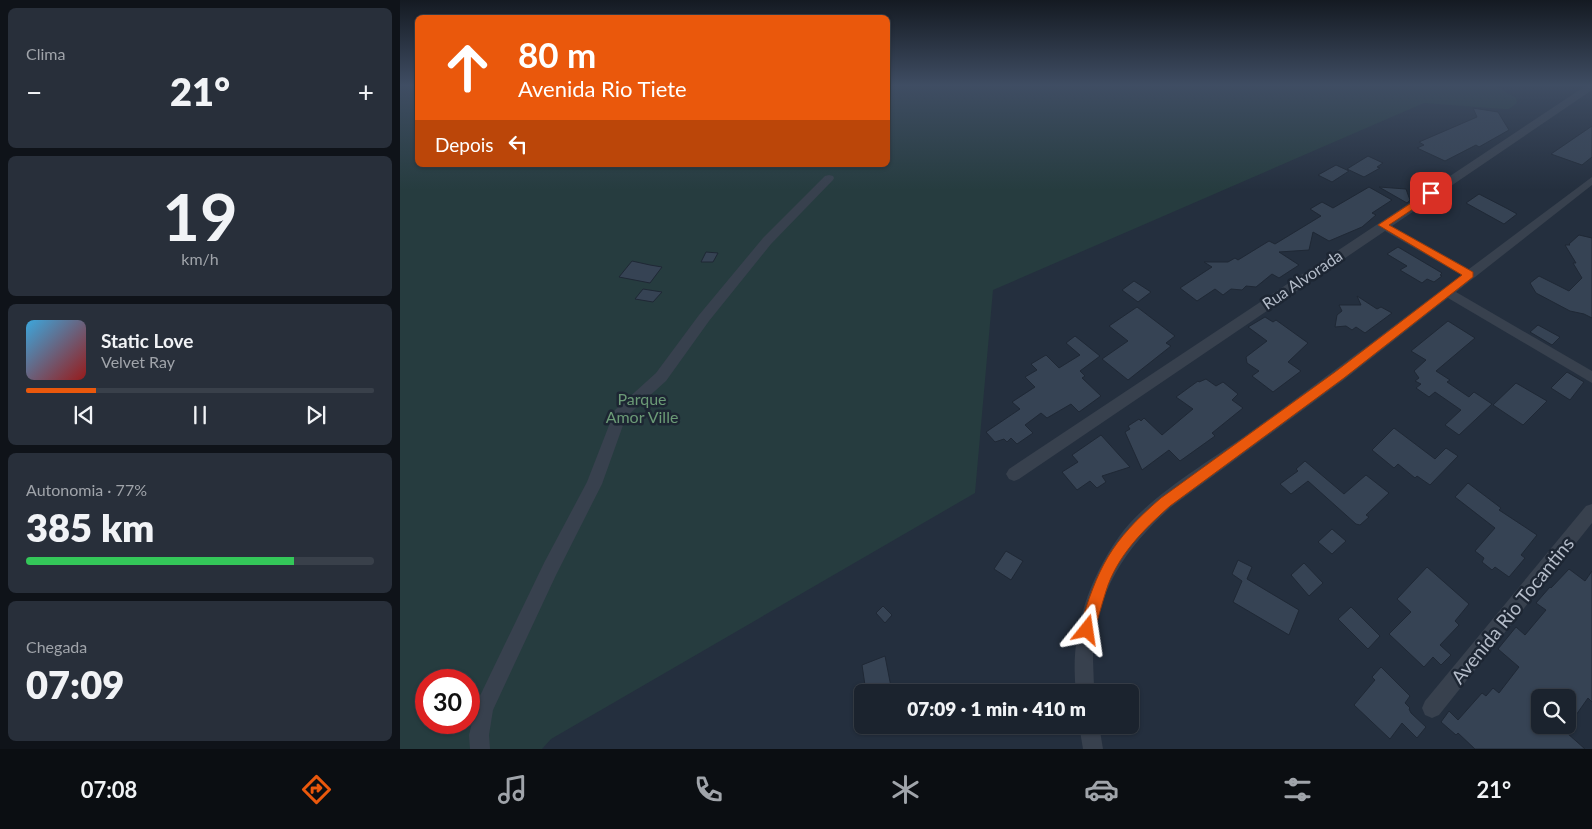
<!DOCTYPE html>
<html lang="pt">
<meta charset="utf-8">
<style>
body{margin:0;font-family:Lato,sans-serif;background:#282f3a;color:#f1f3f6;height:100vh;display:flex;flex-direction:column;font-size:19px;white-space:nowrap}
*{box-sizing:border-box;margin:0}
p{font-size:16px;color:#a0a4aa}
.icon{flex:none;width:28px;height:28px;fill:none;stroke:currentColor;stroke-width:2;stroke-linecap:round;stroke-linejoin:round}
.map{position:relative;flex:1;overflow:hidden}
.drawer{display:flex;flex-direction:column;gap:8px;padding:8px;background:#0f1319;width:400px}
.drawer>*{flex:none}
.banner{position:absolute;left:15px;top:15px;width:475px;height:152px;border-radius:8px;box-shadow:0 1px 4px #0004,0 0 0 1px #39404a;background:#ea580c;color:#fff;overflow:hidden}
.controls{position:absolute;left:1131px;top:689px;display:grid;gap:10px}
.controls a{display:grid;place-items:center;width:45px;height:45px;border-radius:8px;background:#1b232e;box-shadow:0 1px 4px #0004,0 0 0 1px #39404a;font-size:25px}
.speed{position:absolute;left:15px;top:669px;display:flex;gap:10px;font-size:25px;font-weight:700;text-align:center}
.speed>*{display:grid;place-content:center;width:65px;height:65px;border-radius:50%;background:#1b232e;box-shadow:0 1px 4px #0004,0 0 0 1px #39404a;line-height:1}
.speed .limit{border:8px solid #d22;background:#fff;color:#111}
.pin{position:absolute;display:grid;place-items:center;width:42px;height:42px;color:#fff;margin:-21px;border-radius:10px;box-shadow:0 2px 8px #0006}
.me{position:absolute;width:55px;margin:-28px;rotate:15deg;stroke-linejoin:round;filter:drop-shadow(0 0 4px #0008)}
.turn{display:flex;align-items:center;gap:18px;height:105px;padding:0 20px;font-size:22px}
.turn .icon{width:65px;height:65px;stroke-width:2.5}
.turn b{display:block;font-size:35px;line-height:42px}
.then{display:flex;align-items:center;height:48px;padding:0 20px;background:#0003;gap:10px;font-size:19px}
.big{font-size:38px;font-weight:800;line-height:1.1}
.drawer .widget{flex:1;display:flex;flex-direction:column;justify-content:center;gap:8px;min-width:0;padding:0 18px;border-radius:8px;background:#282f3a}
.drawer .dial{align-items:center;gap:0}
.dial b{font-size:65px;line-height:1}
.song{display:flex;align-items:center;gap:15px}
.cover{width:60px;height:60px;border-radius:8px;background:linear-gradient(135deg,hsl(200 70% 55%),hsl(0 70% 35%))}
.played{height:5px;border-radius:2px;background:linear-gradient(90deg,#ea580c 20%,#39404a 20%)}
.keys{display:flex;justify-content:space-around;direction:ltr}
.heat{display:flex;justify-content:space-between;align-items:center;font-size:28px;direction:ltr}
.charge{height:8px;border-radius:4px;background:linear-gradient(90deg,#34c759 77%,#39404a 0)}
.trip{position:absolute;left:454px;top:684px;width:285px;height:50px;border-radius:8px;background:#1b232e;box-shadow:0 1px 4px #0004,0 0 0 1px #39404a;font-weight:800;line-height:50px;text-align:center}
.tabs{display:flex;height:80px;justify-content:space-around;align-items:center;background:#0b0e12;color:#a0a4aa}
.tabs .icon{width:35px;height:35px}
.tabs .active{color:#ea580c}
.tabs b{font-size:22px;color:#f1f3f6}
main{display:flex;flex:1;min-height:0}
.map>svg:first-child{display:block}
</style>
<main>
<section class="drawer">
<div class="widget"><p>Clima</p>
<div class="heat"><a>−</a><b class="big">21°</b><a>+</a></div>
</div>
<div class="widget dial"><b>19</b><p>km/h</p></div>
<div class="widget">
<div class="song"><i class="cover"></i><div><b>Static Love</b><p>Velvet Ray</p></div></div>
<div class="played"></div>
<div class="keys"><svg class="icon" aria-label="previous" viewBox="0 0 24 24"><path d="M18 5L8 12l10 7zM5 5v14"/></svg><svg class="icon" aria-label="pause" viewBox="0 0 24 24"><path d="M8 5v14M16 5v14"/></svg><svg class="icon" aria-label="next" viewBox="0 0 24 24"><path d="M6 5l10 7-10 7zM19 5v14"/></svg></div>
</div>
<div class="widget"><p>Autonomia · 77%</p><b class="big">385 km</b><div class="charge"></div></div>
<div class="widget"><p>Chegada</p><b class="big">07:09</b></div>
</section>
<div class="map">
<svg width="1192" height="749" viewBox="0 0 1192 749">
<rect width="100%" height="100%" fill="#242f3e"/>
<!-- green -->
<path fill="#263c3f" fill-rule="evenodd" d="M0,85H17L18,165H488V85H1094L1116,98L1117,103L1109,109H1103L1024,103L593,290L575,493L151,739L142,749H0ZM26,680H69V722H26Z"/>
<!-- building -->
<g fill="#364354" stroke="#1f2835" fill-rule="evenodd">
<path d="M1073,108L1098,112L1109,130L1079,147L1076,145L1045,161L1017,148L1024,145L1019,142L1077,117Z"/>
<path d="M1192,126V157L1182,165L1151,154Z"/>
<path d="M968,156L983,163L977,167L980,168L964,177L947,169Z"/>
<path d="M936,165L949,171L932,182L918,175Z"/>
<path d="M969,187L992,200L972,213L976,215L962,227L929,241L913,232L909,250L879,252L899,265L879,278L872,274L856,287L846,286L842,290L831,289L823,295L815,289L797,301L780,288L812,267L804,262H828L835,258L838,260L869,241L875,244L921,216L910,209L922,202L933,208Z"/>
<path d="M979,187L1006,189L1010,200L1007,203Z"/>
<path d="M1079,194L1108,209L1117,214L1104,224L1066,203Z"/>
<path d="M1179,235L1192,238V318L1184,314L1170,311L1136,293L1130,283L1139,276L1169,291L1182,278L1173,263H1176L1165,245H1170L1169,244Z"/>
<path d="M998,247L1042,273L1040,275L1042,276L1034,282L1027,279L1022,283L1000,270L1007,266L987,254Z"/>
<path d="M306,252L318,253L313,262H301Z"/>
<path d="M232,261L250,265L262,267L250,283L219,277Z"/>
<path d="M734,281L751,292L738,302L722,290Z"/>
<path d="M243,289L262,292L253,302L235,299Z"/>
<path d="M957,296L977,309L981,307L992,313L965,333L956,327L952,330L946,326L935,327L937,315L942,311L939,305H961Z"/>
<path d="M737,307L775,336L766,343L771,346L728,380L702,359L728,341L709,326Z"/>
<path d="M865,317L873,322L876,320L908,343L888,362L901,371L873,392L852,376L859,371L847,363L846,357L867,341L848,327Z"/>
<path d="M1048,321L1075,338L1036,371L1050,380L1047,382L1069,397L1074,392L1092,404L1059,435L1045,425L1061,410L1035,392L1029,397L1016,388L1021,384L1015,381L1019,378L1014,371L1026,360L1011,351Z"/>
<path d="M1138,325L1160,337L1152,345L1130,332Z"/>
<path d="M675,336L700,356L680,371L685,376L682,378L701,396L679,412L671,404L647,418L641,413L625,425L633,433L617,444L611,438L607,442L604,439L595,442L586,432L620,409L612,402L635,387L625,377L637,370L631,364L646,355L659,368L680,355L666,343Z"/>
<path d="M1167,372L1184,382L1170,400L1151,388Z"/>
<path d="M806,379L816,386L823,382L838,394L832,400L843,408L812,433L815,436L780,461L769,450L742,470L725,432L730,429L728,426L739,419L741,421L744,418L762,435L793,409L776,397L798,381L799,382Z"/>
<path d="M1116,383L1147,401L1123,425L1093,405Z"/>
<path d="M994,428L1035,459L1046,448L1058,456L1030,485L1017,476L1015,478L998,464L994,468L972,450Z"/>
<path d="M701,435L730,467L702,476L706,482L697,488L690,481L677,490L662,472L678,462L672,455Z"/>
<path d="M905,461L944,494L966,475L989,493L966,515L969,517L960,525L956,524L908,481L891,494L880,484L898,471L896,469Z"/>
<path d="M1068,483L1101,508L1099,510L1137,535L1121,555L1125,558L1109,577L1095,567L1092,570L1082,562L1084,558L1075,551L1095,528L1055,497Z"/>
<path d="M932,529L946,541L932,554L918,542Z"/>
<path d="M606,551L623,561L611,580L594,569Z"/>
<path d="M838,560L852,567L847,579L899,610L889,635L833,602L842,581L832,574Z"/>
<path d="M904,563L923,583L909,596L891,575Z"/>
<path d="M1027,567L1069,604L1055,621L1059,625L1040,645L1051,655L1041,665L1033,657L1024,667L989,634L1011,612L997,599Z"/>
<path d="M1169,569L1185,581L1192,571V702L1188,698L1169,725H1173L1167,733L1185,749H1075L1058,733L1056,735L1041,722L1049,711L1058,720L1082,693L1086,696L1093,688L1099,693L1119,667L1098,649L1116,627L1125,635L1146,610L1136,603L1150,587L1151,588ZM1140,698H1168V725H1140Z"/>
<path d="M483,606L492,615L485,623L476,613Z"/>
<path d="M951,607L980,636L968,649L938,619Z"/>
<path d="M485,656L492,692H466L462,665Z"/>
<path d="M981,667L1010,696L1005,703L1010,708L1009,709L1011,713L1026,727L1017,738L1002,723L990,739L954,705L975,680L972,677Z"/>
</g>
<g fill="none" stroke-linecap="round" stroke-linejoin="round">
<!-- minor -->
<g fill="#38414e" fill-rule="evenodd">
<path d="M1187,85H1192V90L992,226L1069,269L1192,177V185L1056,292L1192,371V383L1048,298L945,379L771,507C726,548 696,590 693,654C693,667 694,680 694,692H676C669,634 689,576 724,530C752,495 811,460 849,433C921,381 991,328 1061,275L985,231L619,479L614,481L609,479L606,474L609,469Z"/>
<path d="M429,175L433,176L434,178L433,180L371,244L309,321L266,381L226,417L202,484L156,575L93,710L89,735L90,749H70L69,735L77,702L144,563L187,482L215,410L256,373L299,315L363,238L425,176Z"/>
<path d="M1192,504V523L1039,715L1032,718L1025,715L1022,708L1025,701L1186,506Z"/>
<path d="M679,725H699L703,749H683Z"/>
</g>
</g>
<!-- sky -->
<linearGradient id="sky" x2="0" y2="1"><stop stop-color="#141a22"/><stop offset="0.45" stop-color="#3f4d63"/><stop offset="1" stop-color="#3f4d63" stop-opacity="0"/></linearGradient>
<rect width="1192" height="190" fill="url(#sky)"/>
<!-- route -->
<path fill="#ea580c" stroke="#983908" d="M1031,190L1035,193L1034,195L989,225L1073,272V277L944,378L770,506C743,530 717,556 706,591C701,606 698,621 692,636L687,638L682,636L679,630C698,567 710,542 761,498L935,372L1062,275L978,225Z"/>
<g text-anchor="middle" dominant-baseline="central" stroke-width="5" stroke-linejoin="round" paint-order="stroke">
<!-- street labels -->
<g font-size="16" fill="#b4bcc9" stroke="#1d2633">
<text transform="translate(902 279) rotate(-34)">Rua Alvorada</text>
</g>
<!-- park labels -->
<g font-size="16" fill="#6b9a76" stroke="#1d2633">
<text x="242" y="398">Parque<tspan x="242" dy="18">Amor Ville</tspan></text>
</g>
<!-- near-street labels -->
<g font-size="19" fill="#b4bcc9" stroke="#1d2633">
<text transform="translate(1112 610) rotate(-51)">Avenida Rio Tocantins</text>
</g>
</g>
</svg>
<div class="controls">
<a><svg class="icon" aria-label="search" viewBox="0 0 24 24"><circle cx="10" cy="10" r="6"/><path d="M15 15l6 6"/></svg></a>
</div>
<div class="speed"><div class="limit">30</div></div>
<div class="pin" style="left:1031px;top:193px;background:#d93025"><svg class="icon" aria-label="arrive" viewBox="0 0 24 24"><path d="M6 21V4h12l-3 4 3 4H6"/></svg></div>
<svg class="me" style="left:687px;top:630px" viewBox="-20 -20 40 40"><path d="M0-17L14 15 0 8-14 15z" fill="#ea580c" stroke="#fff" stroke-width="4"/></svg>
<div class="trip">07:09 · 1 min · 410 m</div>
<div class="banner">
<div class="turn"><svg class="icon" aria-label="ahead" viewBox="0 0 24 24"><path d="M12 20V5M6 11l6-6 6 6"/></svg><div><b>80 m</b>Avenida Rio Tiete</div></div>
<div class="then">Depois<svg class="icon" aria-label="left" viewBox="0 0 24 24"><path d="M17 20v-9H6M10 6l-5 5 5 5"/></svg></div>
</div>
</div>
</main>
<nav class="tabs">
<b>07:08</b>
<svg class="icon active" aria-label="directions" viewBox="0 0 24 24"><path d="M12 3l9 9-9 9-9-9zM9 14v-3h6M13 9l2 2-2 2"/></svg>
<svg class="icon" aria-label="music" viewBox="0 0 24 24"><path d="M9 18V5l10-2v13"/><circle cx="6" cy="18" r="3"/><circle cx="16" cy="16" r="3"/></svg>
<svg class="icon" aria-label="phone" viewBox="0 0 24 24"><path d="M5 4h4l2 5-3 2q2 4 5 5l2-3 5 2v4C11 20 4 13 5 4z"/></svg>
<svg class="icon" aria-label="climate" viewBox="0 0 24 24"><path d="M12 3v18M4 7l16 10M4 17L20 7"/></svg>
<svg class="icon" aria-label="car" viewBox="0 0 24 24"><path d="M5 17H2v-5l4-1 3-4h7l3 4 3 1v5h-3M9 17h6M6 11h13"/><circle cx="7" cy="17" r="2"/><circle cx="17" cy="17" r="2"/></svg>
<svg class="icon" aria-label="filters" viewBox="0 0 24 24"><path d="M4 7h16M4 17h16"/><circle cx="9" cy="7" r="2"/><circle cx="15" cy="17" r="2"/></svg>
<b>21°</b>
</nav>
